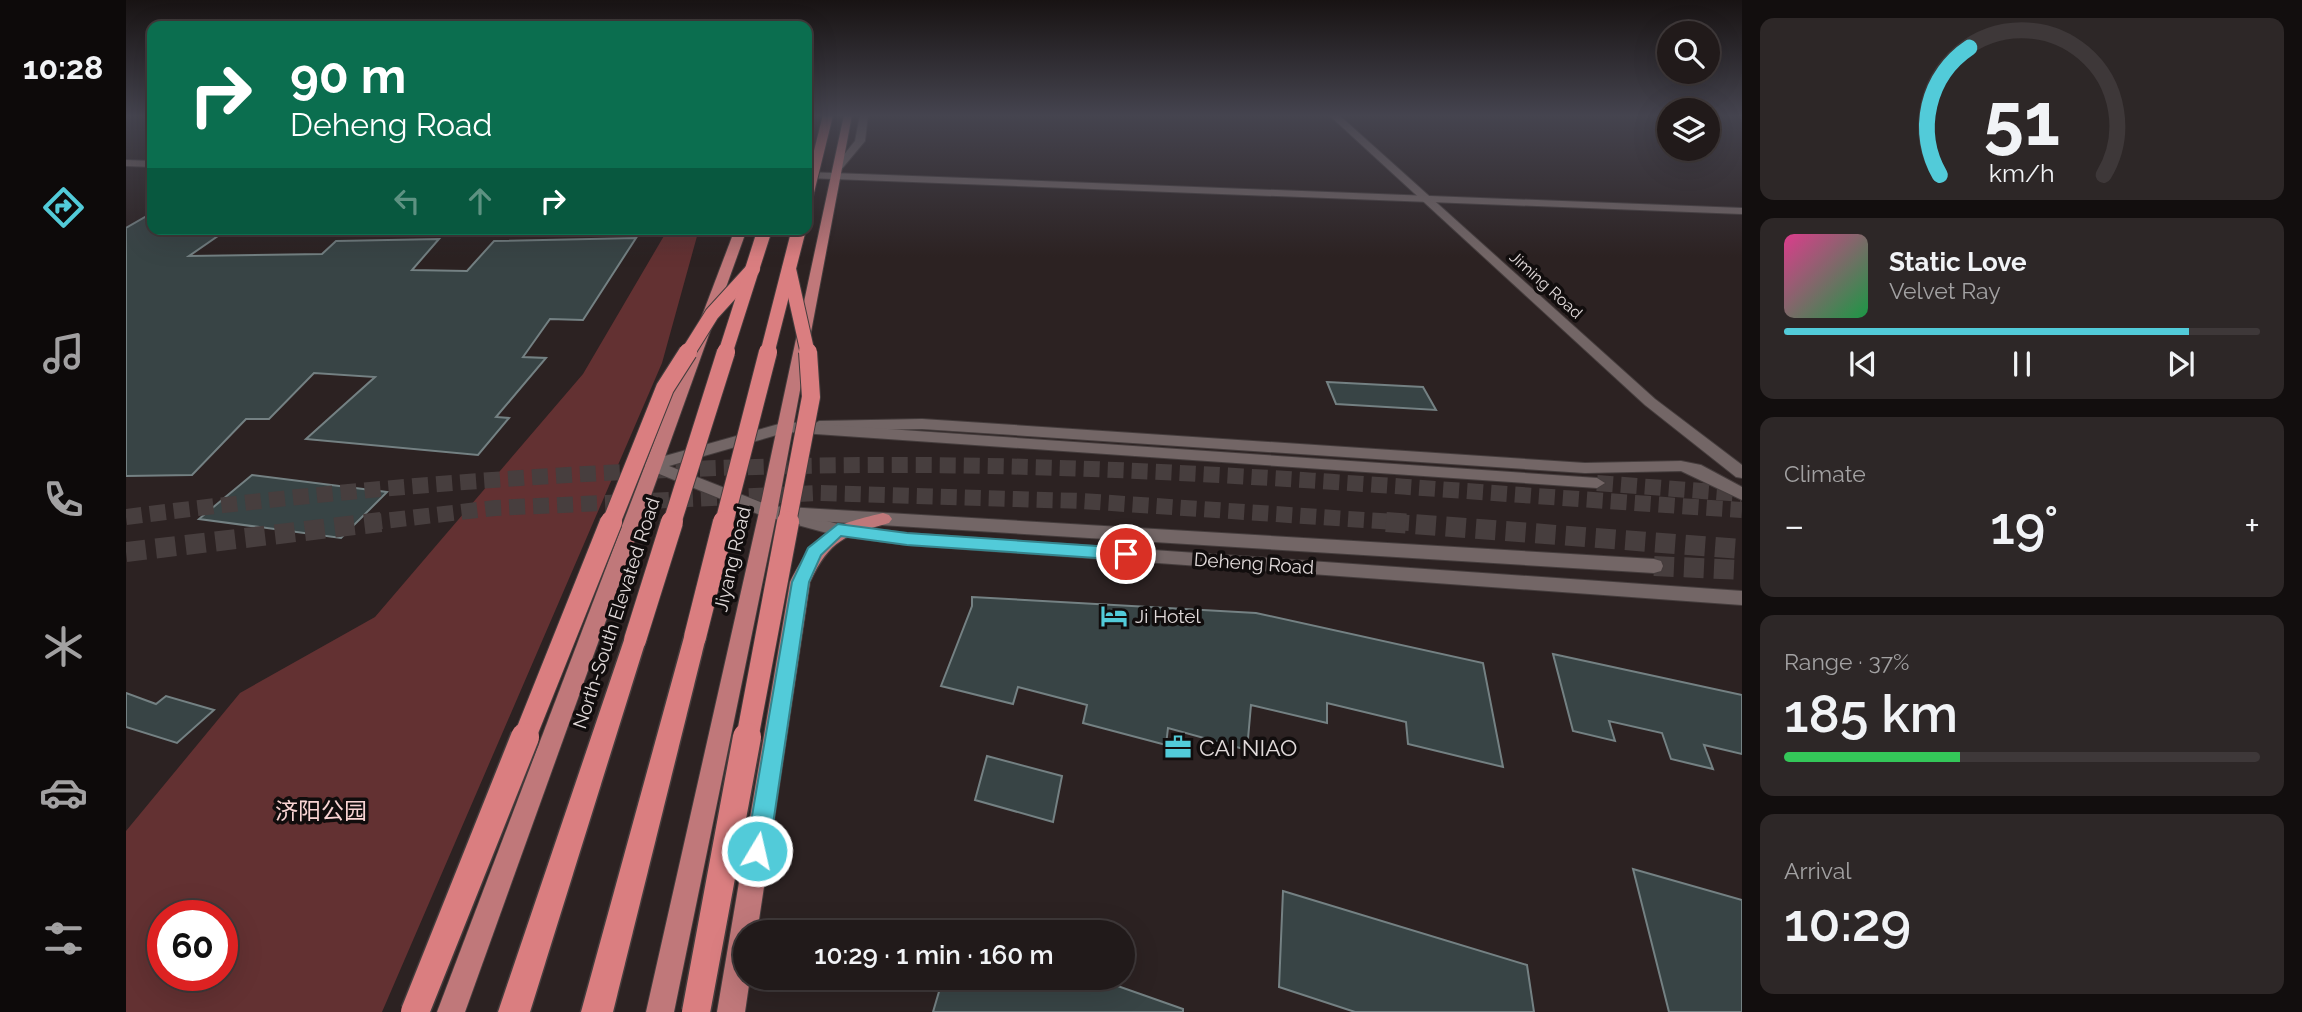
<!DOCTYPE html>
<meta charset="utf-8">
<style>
body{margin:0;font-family:Raleway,"Noto Sans SC",sans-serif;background:#2d2727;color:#f1f3f6;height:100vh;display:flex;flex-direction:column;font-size:26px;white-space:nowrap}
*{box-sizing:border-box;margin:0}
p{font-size:23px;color:#a2a1a2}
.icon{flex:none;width:38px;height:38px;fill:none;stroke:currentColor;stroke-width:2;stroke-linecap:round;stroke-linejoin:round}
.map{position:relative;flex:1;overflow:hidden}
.sheet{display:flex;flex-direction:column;gap:18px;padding:18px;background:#120e0e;width:560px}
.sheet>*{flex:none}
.hud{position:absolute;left:21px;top:21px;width:665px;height:214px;border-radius:14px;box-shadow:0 7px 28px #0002,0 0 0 2px #3e3839;background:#0b6e4f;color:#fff;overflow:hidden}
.controls{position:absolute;left:1531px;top:21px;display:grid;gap:14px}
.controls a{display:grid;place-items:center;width:63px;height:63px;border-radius:50%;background:#211a1a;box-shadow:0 7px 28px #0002,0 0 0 2px #3e3839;font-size:35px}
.speed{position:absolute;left:21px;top:900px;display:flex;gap:14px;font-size:35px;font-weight:700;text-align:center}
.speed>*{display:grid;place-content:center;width:91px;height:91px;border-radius:50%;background:#211a1a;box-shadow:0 7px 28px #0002,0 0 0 2px #3e3839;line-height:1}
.speed .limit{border:10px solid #d22;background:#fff;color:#111}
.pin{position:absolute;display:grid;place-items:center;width:60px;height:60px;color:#fff;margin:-30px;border:4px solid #fff;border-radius:50%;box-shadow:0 2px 7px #0007}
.me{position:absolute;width:77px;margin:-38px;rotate:9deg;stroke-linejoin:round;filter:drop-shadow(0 0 5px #0008)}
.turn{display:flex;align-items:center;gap:24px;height:147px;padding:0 28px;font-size:32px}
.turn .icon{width:91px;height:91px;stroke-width:2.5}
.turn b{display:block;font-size:49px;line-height:60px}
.lanes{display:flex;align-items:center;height:66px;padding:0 28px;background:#0003;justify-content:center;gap:35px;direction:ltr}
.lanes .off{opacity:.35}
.big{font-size:52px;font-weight:600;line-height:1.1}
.sheet .widget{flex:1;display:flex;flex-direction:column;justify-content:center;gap:10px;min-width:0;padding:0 24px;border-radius:14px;background:#2d2727}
.sheet .dial{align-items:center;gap:0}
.dial svg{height:182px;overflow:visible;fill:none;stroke:#3e3839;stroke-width:7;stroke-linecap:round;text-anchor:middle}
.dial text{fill:#f1f3f6;stroke:none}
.song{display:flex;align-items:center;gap:21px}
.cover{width:84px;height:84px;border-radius:10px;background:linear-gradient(135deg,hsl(330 70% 55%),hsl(140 70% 35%))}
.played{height:7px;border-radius:4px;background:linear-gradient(90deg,#52cbd9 85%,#3e3839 85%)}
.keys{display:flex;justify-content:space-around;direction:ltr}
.heat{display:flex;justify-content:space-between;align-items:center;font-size:38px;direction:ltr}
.charge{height:10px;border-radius:5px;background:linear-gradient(90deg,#34c759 37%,#3e3839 0)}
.trip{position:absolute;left:607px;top:920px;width:402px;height:70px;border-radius:35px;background:#211a1a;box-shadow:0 7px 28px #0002,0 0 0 2px #3e3839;font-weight:600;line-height:70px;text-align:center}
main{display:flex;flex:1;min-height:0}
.menu{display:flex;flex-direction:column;width:126px;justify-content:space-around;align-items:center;background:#0d0a0a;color:#a2a1a2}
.menu .icon{width:49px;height:49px}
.menu .on{color:#52cbd9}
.menu b{font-size:32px;color:#f1f3f6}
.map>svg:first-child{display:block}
</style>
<main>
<nav class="menu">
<b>10:28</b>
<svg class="icon on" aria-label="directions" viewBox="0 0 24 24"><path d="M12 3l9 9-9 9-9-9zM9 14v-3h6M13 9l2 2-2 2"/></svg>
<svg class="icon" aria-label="music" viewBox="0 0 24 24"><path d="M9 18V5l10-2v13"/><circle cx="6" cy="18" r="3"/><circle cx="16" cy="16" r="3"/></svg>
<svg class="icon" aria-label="phone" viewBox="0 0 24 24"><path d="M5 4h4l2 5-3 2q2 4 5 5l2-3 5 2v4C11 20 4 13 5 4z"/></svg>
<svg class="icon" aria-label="climate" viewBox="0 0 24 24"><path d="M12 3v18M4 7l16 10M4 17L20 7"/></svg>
<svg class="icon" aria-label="car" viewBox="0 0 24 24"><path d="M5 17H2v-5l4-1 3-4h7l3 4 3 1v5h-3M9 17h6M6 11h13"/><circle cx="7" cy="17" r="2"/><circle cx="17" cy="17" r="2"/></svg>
<svg class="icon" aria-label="filters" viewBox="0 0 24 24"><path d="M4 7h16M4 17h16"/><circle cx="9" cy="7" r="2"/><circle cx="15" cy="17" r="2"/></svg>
</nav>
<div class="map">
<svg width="1616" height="1012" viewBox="0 0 1616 1012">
<rect width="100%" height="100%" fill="#2c2222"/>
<!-- green -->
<path fill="#633132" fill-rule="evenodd" d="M542,229H573L536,363L256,1012H0V831L114,693L249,617L457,374ZM37,915H96V975H37Z"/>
<!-- building -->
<g fill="#384445" stroke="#748183" stroke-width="2">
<path d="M26,213V229H102L63,256L196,254L210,241L313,239L286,270L341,271L368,241L510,238L457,320L424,319L397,357L420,358L370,417L383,418L352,455L180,439L249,377L188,373L143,419H120L66,475L0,476V228Z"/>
<path d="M1201,382L1297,387L1310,410L1210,404Z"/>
<path d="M126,475L261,492L215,538L73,519Z"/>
<path d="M846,597L1130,613L1357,663L1377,767L1282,744L1280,722L1201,703V723L1125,705L1121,750L1042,728L1040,745L957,723L961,705L892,687L887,704L815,686L846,606Z"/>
<path d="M1427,654L1616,695V754L1578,745L1587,769L1545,759L1536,733L1483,721L1489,741L1447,731Z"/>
<path d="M0,693L30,704L40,696L88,710L51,743L0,727Z"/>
<path d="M861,756L936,776L927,822L849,800Z"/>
<path d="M1507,869L1616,900V1012H1543Z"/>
<path d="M1157,891L1401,965L1408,1012H1229L1153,987Z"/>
<path d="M817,978H969L1057,1009V1012H807Z"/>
</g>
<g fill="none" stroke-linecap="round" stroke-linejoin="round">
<!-- secondary-tunnel-far1 -->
<g stroke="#473e3e" stroke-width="16" stroke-dasharray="16 8" stroke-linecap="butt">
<path d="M1471,483L1616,494"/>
<path d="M0,517C264,483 529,464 795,465C1069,467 1343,493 1616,510"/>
<path d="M240,523L369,508L694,493L955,501L1283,523"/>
</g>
<!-- secondary-tunnel -->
<g stroke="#473e3e" stroke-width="20" stroke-dasharray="20 10" stroke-linecap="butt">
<path d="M1260,522L1616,549"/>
<path d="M0,552L255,522"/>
<path d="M1528,566L1616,570"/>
</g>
<!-- minor casing -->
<g stroke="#453d3d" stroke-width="2">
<g id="minor">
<path d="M734,115H742L739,141L714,171H708V167L729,141Z"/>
<path d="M1203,115H1213L1529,399L1616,465V478L1610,477L1519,405Z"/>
<path d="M796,419L1459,463L1555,461L1575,465L1616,487V500L1555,471L1459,473L796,429L693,431L685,426L693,421Z"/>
<path d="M652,508L712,524L781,533L1616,591V605L781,545L712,536L646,518L643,514L646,510Z"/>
</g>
</g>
<!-- tertiary casing -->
<g stroke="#453d3d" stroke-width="2">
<g id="tertiary">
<path d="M0,160L26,161V167L0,166Z"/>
<path d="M681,172L1616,208V214L681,178Z"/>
</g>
</g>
<!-- secondary casing -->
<g stroke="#453d3d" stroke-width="2">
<path id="secondary" d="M660,422L1471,478L1479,483L1471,488L661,432L543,466L644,506L1528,559L1535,561L1537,566L1535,571L1528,573L642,518L521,469L519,465L521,461Z"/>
</g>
<!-- primary casing -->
<g stroke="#453d3d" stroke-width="2">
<g id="primary">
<path d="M718,115H726L651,512L548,1012H520L633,512Z"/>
<path d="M609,229H621L339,1012H311Z"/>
<path d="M757,513L763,515L766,519L763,523C720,535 704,539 684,582L631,933H620V978H624L619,1012H591L664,582C690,531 703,526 757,513Z"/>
</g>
</g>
<!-- trunk casing -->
<g stroke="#453d3d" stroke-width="3">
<g id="trunk">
<path d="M569,628L577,631L580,637L487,1012H455L558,637L561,631Z"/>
<path d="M509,631L517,634L520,640L404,1012H372L498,640L501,634Z"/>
</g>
</g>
<!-- minor -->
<use href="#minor" fill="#736666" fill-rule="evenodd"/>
<!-- tertiary -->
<use href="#tertiary" fill="#736666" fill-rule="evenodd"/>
<!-- secondary -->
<use href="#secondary" fill="#736666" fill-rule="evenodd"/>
<!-- primary -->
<use href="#primary" fill="#c0787a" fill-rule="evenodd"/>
<!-- trunk -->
<use href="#trunk" fill="#da7e80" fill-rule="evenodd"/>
<!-- trunk-bridge-far4 casing -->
<g stroke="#453d3d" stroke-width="12" stroke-linecap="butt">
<path id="trunk-bridge-far4" d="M681,200L702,115"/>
</g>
<!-- trunk-bridge-far3 casing -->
<g stroke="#453d3d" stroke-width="16" stroke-linecap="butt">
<g id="trunk-bridge-far3">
<path d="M663,269L682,354"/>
<path d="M561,354L586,314L627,269"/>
<path d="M599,354L639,229"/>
<path d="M641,354L673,229"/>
</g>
</g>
<!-- trunk-bridge-far2 casing -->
<g stroke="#453d3d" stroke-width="20" stroke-linecap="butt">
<g id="trunk-bridge-far2">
<path d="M485,523L539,388L562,352"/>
<path d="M546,523L600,352"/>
<path d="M598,523L642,352"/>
<path d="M661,523L685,397L682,352"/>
</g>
</g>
<!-- trunk-bridge-far1 casing -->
<g stroke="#453d3d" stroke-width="24" stroke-linecap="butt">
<g id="trunk-bridge-far1">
<path d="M569,637L598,522"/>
<path d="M509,640L546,522"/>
<path d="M398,739L485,522"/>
<path d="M621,739L662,522"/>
</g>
</g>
<!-- trunk-bridge casing -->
<g stroke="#453d3d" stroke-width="31" stroke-linecap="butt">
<g id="trunk-bridge">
<path d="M289,1012L399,737"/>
<path d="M570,1012L621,737"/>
</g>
</g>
<!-- trunk-bridge-far4 -->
<use href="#trunk-bridge-far4" stroke="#da7e80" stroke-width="10"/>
<!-- trunk-bridge-far3 -->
<use href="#trunk-bridge-far3" stroke="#da7e80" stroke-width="14"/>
<!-- trunk-bridge-far2 -->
<use href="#trunk-bridge-far2" stroke="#da7e80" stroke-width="18"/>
<!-- trunk-bridge-far1 -->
<use href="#trunk-bridge-far1" stroke="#da7e80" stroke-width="22"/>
<!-- trunk-bridge -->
<use href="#trunk-bridge" stroke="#da7e80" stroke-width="28"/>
</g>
<!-- sky -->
<linearGradient id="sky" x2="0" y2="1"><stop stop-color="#181313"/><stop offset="0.45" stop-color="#45444f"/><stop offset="1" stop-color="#45444f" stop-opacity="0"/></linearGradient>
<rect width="1616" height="257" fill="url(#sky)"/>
<!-- route -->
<path fill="#52cbd9" stroke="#35848d" stroke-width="2" d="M712,524L781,533L1000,548L1009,554L1000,560L781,545L715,536L695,555L683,582L643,851L639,859L631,862L623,859L620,851L666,582L682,548Z"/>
<!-- icons -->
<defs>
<g id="hotel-bare" transform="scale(2.1)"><path d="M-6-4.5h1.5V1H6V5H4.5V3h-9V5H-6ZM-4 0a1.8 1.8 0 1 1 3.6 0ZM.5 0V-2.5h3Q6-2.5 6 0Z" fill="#52cbd9" stroke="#110d0d" stroke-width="2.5" paint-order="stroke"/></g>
<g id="office-bare" transform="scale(2.1)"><path d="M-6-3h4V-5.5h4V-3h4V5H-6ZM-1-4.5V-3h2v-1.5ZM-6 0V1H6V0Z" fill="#52cbd9" stroke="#110d0d" stroke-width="2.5" paint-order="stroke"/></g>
</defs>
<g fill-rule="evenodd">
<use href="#hotel-bare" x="988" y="616"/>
<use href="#office-bare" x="1052" y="747"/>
</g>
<g text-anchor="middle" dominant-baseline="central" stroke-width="7" stroke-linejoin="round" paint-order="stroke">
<!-- far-street labels -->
<g font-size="16" fill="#e1dada" stroke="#110d0d">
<text transform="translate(1420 285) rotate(42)">Jiming Road</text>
</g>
<!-- street labels -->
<g font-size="19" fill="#e1dada" stroke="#110d0d">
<text transform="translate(606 559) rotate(-77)">Jiyang Road</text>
<text transform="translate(1128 563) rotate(4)">Deheng Road</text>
<text transform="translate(490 613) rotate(-72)">North-South Elevated Road</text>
</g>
<!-- poi labels -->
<g font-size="19" fill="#e1dada" stroke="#110d0d" text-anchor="start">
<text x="1009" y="616">Ji Hotel</text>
</g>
<!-- near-poi labels -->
<g font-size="23" fill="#e1dada" stroke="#110d0d" text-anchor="start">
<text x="1073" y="747">CAI NIAO</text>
</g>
<!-- near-park labels -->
<g font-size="23" fill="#f9d4d3" stroke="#110d0d">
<text x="195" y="810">济阳公园</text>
</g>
</g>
</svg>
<div class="controls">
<a><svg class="icon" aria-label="search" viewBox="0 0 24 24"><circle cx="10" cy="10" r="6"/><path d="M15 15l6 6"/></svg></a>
<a><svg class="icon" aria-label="layers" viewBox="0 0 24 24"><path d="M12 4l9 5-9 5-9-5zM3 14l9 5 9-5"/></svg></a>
</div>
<div class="speed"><div class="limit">60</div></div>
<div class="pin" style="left:1000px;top:554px;background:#d93025"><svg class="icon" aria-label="arrive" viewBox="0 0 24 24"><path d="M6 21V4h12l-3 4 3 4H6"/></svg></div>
<svg class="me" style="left:631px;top:851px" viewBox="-20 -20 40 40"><circle r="17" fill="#52cbd9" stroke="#fff" stroke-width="3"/><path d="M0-11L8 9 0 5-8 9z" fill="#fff"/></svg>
<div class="trip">10:29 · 1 min · 160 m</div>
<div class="hud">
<div class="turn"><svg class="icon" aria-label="right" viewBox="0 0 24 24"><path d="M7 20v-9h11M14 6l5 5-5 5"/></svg><div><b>90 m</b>Deheng Road</div></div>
<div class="lanes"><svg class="icon off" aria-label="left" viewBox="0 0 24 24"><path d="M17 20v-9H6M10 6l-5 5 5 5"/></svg><svg class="icon off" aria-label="ahead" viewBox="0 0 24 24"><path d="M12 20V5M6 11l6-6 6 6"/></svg><svg class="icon" aria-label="right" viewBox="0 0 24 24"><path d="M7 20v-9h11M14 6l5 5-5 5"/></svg></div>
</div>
</div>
<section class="sheet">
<div class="widget dial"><svg viewBox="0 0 100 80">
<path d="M14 69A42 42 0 1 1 86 69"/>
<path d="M14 69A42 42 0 0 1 27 13" stroke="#52cbd9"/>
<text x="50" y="56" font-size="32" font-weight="700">51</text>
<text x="50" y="72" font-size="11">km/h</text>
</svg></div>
<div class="widget">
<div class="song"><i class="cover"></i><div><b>Static Love</b><p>Velvet Ray</p></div></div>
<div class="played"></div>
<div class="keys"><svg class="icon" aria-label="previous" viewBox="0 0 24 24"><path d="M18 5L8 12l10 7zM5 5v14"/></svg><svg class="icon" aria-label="pause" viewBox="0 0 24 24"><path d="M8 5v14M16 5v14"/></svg><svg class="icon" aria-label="next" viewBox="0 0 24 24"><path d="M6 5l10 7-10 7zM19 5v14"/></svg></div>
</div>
<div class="widget"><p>Climate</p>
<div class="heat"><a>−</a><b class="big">19°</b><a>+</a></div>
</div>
<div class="widget"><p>Range · 37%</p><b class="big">185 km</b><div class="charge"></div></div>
<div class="widget"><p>Arrival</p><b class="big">10:29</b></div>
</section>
</main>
